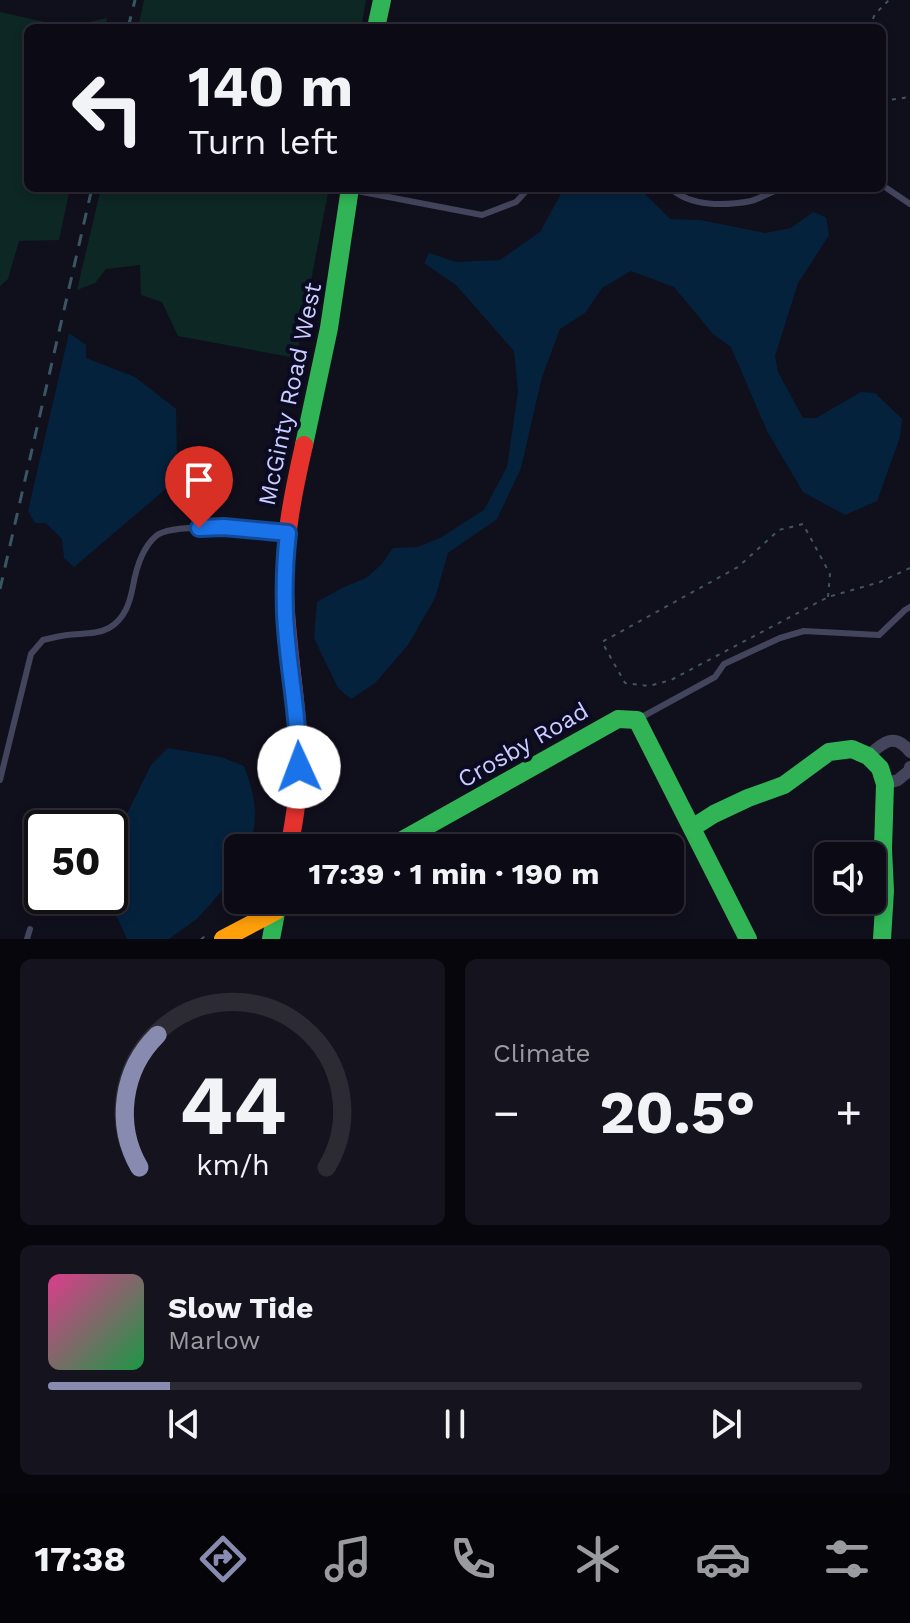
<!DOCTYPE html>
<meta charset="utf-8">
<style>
body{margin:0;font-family:"Work Sans",sans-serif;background:#15141e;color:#f1f3f6;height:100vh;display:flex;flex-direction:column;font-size:30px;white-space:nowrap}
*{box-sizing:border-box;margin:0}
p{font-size:26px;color:#9a9ba0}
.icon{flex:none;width:44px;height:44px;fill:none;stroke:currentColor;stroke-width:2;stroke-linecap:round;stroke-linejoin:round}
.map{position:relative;height:939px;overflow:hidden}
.details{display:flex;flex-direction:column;gap:20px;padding:20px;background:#07060c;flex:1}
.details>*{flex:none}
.top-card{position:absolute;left:24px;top:24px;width:862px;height:168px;border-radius:12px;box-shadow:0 4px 12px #0003,0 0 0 2px #2c2b34;background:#0c0b15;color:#f1f3f6;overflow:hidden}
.controls{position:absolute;left:814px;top:842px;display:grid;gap:16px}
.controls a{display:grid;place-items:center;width:72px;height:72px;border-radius:12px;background:#0c0b15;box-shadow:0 4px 12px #0003,0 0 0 2px #2c2b34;font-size:40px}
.speed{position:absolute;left:24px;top:810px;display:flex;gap:16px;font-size:40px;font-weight:700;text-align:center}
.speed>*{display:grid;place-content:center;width:104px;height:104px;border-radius:50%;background:#0c0b15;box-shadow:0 4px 12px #0003,0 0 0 2px #2c2b34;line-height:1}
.speed .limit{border:4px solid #111;border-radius:12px;background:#fff;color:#111}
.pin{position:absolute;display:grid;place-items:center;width:68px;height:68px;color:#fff;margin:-82px -34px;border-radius:50% 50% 50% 0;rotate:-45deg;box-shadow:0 0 8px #0007}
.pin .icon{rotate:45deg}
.me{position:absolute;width:88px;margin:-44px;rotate:358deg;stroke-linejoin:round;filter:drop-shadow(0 0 6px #0008)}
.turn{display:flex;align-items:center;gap:28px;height:168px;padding:0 32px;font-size:36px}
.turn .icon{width:104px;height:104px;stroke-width:2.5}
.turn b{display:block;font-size:56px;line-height:68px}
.big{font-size:60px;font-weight:700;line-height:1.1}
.details .tile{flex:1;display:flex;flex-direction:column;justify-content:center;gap:12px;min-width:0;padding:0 28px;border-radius:12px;background:#15141e}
.details .dial{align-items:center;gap:0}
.dial svg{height:208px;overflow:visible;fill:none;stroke:#2c2b34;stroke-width:7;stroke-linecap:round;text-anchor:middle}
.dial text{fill:#f1f3f6;stroke:none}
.song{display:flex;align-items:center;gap:24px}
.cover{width:96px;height:96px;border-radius:12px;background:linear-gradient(135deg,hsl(330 70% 55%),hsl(140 70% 35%))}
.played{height:8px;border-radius:4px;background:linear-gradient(90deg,#898ab0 15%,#2c2b34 15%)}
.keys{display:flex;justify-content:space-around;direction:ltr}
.heat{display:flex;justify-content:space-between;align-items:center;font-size:44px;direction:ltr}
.details .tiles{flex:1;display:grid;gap:20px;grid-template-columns:1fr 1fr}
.tile:last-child{grid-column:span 2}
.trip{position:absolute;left:224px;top:834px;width:460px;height:80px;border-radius:12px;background:#0c0b15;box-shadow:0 4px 12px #0003,0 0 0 2px #2c2b34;font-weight:700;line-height:80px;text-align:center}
.dock{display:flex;height:128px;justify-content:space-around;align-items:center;background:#050408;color:#9a9ba0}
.dock .icon{width:56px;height:56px}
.dock .current{color:#898ab0}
.dock b{font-size:36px;color:#f1f3f6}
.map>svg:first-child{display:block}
</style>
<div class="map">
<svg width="910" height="939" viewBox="0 0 910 939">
<rect width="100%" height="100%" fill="#100f1c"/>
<!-- green -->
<g fill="#0d2724">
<path d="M144,0H366L361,28H138Z"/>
<path d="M0,12L67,27L107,18L105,28H28V188H70L59,240L19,241L8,279L0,286Z"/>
<path d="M101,188H329L296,358L178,336L162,302L141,295L140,265L106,269L95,283L77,290Z"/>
</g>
<!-- water -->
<g fill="#05223d">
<path d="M564,188H639L670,219L700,220L765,233L791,228L813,212L826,217L829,235L798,283L775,356L778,372L803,418H816L861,392L875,393L902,419L900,437L877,501L845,515L803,492L767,431L731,347L713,334L674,287L631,271L602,288L585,313L560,329L542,377L521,468L497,519L448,553L435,598L408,645L375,683L351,699L338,688L314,638L317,602L344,587L366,578L382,564L393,548L417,547L440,538L484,510L507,467L518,392L514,351L456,285L424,263L429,253L456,262L500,260L540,232Z"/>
<path d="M69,333L86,345V358L135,377L176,409L177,456L168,487L74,567L64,558L62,539L46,523H35L28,511Z"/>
<path d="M168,748L221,757L244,766C254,792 261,822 247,848H238V866L228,884L198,918L169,939H127L117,917L104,905L105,896H110V848L151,765Z"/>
</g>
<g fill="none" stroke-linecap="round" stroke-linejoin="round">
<!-- path -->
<g stroke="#415661" stroke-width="2" stroke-dasharray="4 6" stroke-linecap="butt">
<path d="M869,28L875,14L889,0"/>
<path d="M882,101L910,97"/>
<path d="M828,597L830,574L803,524L779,530L738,567L602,642L625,683L649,686L671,680L828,597L880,582L910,568"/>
<path d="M201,939L209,934"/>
</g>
<!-- lane -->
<g stroke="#43455d" stroke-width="6">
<path d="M882,185L910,204"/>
<path d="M670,188C691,207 725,206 751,201C761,198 772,192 781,188"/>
<path d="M352,190L482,215L516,202L529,188"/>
<path d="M640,718L715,677L724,664L780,638L804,631L879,635L905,610L910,607"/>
<path d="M0,780L31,654L43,640C51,638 59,636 67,635C81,633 96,635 109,628C125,619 130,602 133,586C136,569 142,548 156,536C173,521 260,530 284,532"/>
<path d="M27,939L30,929"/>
</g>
<!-- street -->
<g stroke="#43455d" stroke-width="12">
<path d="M868,756C883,742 895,732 910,752"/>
<path d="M885,784L898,780L910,770V767"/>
<path d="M276,911L294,900"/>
</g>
<!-- fast -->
<g stroke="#30b455" stroke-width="18">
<path d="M376,28L382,0"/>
<path d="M304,445L329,328L350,188"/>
<path d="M692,828L714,814L748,798L784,785L829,752L852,749L868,756L880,768L885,784L883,849L885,891L882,939"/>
<path d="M388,848L618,719L637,720L748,939"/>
<path d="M271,939L278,902"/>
</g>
<!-- slow -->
<path stroke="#ff9f0a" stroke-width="18" d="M223,939L276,911"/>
<!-- jam -->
<path stroke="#e5322d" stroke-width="18" d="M289,848C295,818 300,787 299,756C298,701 286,646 285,591C283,542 293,493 304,445"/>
<!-- rail -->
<g stroke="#3a5563" stroke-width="3" stroke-dasharray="12 10" stroke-linecap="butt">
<path d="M128,28L135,0"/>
<path d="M0,589L92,188"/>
</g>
</g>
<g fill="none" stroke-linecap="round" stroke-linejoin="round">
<!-- route casing -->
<g stroke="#114b97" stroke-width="20">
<path id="route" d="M199,528L224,527L288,533C285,559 284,586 285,613C287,664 299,715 299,767"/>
</g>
<!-- route -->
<use href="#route" stroke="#1a73e8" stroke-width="14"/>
</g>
<g text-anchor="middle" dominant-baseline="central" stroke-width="8" stroke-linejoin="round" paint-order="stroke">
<!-- street labels -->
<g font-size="24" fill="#cacdff" stroke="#0b0a21">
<text transform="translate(290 394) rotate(-78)">McGinty Road West</text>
<text transform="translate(523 745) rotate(-30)">Crosby Road</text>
</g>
</g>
</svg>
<div class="controls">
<a><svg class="icon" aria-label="sound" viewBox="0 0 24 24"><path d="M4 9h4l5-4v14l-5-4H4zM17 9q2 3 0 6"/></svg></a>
</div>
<div class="speed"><div class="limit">50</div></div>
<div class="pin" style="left:199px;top:528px;background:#d93025"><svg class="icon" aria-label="arrive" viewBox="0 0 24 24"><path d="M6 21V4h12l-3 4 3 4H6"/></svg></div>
<svg class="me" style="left:299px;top:767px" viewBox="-20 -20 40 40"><circle r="19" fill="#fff"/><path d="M0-13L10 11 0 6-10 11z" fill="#1a73e8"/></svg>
<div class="trip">17:39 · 1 min · 190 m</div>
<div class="top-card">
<div class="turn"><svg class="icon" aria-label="left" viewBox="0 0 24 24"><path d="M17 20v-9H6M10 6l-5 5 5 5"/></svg><div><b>140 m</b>Turn left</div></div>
</div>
</div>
<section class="details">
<div class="tiles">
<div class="tile dial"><svg viewBox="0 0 100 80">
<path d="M14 69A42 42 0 1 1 86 69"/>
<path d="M14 69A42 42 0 0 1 21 18" stroke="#898ab0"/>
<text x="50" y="56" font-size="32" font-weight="700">44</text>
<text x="50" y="72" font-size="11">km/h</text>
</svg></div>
<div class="tile"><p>Climate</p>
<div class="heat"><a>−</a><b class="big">20.5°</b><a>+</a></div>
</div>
<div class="tile">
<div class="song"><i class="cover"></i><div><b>Slow Tide</b><p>Marlow</p></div></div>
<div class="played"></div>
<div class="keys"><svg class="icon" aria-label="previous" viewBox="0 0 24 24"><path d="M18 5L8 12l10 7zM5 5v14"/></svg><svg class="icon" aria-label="pause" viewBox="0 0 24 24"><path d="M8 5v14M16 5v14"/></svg><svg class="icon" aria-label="next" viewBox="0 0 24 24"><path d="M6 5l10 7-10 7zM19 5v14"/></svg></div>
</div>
</div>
</section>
<nav class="dock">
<b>17:38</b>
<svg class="icon current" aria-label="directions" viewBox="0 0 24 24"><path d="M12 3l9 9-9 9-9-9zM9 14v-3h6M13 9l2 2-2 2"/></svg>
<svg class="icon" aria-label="music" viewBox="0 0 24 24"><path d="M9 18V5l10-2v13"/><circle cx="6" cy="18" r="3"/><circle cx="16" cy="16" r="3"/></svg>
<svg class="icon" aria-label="phone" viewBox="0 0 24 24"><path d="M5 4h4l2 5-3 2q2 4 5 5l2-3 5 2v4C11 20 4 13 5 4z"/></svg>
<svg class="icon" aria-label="climate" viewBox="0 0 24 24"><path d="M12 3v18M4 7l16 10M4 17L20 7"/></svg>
<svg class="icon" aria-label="car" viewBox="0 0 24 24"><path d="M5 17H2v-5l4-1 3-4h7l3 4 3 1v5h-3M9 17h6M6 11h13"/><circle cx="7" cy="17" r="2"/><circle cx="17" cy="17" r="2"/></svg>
<svg class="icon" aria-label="filters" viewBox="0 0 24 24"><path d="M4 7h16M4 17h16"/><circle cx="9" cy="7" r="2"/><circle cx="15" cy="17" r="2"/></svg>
</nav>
